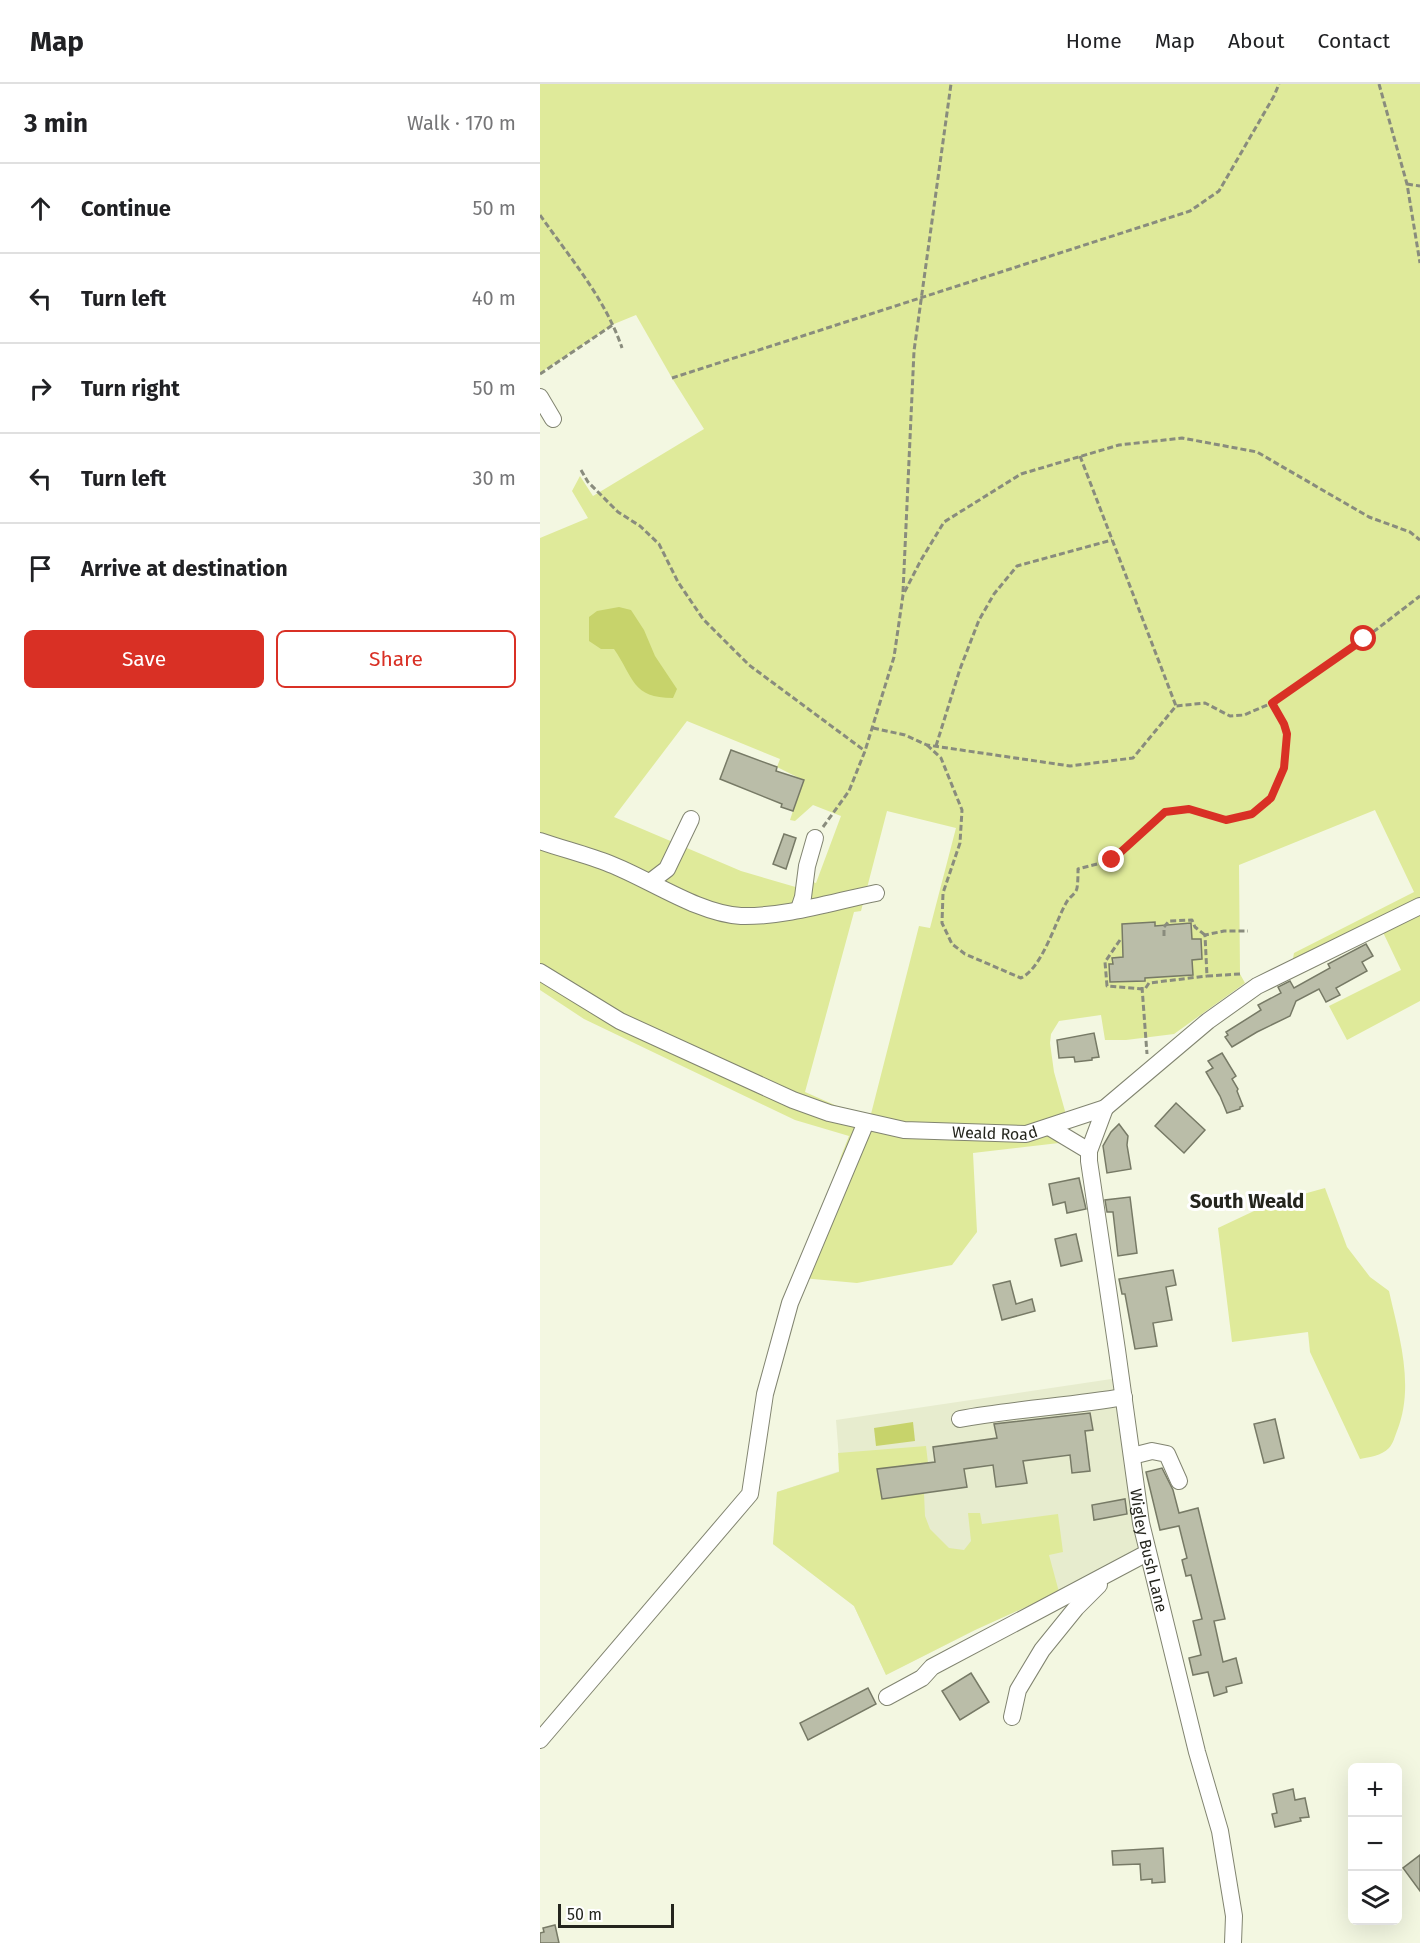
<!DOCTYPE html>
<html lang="en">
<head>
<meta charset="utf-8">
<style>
	:root { --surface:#fff; --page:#f2f2f2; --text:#202124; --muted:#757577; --line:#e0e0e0; --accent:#d93025 }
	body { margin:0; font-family:"Fira Sans",sans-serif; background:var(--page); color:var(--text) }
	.controls { position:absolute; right:18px; bottom:18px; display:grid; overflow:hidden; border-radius:9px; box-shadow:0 6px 24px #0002 }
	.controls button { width:54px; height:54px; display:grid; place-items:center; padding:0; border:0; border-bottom:2px solid var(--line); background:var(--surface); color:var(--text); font:30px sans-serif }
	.scale { position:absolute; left:18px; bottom:15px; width:116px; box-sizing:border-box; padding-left:6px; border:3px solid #24251d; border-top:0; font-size:16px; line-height:21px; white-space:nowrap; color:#24251d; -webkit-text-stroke:4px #fff; paint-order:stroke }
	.stop { position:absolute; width:18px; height:18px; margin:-14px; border:4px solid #d93025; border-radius:50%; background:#fff }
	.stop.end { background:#d93025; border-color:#fff; box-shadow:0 2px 6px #0008 }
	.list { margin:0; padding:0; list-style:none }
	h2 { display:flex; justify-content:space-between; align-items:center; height:78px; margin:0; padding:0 24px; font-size:26px }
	h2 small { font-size:20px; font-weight:400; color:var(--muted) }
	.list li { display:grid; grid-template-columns:39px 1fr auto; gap:18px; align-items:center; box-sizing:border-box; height:90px; padding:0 24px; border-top:2px solid var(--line) }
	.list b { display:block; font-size:22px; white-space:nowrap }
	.list em { font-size:20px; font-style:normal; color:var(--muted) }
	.actions { display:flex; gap:12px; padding:18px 24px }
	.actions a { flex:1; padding:14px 0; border:2px solid var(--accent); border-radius:9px; text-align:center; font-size:21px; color:var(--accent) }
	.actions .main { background:var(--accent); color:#fff }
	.icon { flex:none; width:33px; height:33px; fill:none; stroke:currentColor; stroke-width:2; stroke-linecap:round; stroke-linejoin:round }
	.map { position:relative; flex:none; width:880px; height:1859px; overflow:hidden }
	header { display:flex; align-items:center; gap:36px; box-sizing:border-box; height:84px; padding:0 30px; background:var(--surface); border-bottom:2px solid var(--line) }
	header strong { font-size:28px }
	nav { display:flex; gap:33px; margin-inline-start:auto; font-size:21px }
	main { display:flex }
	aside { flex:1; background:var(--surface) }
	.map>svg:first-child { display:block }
	.built { fill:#e7ecce }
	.green { fill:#dfea9a; fill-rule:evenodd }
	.water { fill:#c7d36b }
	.building { fill:#babda8; stroke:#777a66; stroke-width:1.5 }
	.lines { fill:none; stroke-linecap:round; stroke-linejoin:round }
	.minor-casing { stroke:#818470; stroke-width:18 }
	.path { stroke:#898c7d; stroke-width:3; stroke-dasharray:6 3; stroke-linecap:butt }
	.minor { stroke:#fff; stroke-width:16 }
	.route { stroke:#d93025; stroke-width:8 }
	.labels { text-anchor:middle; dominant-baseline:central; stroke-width:6; stroke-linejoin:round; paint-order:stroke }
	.street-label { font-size:16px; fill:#24251d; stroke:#fff }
	.quarter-label { font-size:20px; font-weight:bold; fill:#24251d; stroke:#fff }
</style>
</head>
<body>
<header>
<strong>Map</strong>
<nav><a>Home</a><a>Map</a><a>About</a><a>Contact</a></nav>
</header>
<main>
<aside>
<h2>3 min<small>Walk · 170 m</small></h2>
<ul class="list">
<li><svg class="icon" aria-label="ahead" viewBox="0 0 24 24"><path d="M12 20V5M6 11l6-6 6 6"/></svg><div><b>Continue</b></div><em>50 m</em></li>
<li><svg class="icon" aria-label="left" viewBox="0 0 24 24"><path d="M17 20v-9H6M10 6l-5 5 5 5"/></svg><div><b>Turn left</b></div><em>40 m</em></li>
<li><svg class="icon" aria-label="right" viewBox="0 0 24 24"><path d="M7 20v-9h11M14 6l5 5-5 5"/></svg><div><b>Turn right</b></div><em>50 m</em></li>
<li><svg class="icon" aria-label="left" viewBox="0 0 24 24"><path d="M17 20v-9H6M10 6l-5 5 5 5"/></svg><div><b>Turn left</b></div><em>30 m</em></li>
<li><svg class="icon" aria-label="arrive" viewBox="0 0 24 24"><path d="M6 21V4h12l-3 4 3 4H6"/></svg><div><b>Arrive at destination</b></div></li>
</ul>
<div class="actions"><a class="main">Save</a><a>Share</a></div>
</aside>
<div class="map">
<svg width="880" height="1859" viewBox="0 0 880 1859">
	<rect width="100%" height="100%" fill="#f3f7e1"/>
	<path class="built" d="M578 1294 599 1471 435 1546 346 1591 314 1522 233 1460 237 1408 300 1387 296 1336Z"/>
	<g class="green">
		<path d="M0 0H880V917L807 956 789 922 861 886 840 842 751 885 754 869 874 808 835 726 699 781 700 890 705 899 634 950 586 956H565L561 931 519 937 511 950 510 959 514 988 525 1027 519 1059 433 1069 437 1148 412 1181 317 1199 262 1194 301 1072 309 1052 255 1036 44 935 0 906V454L48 434 32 407 40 392 53 412 164 345 132 294 96 231 74 240 0 289ZM147 637 240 675 237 683 263 696 250 736 255 737 273 721 301 732 276 799 267 796 259 804 201 787 74 733ZM347 727 416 744 390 844 379 842 331 1030 297 1022 265 1008 314 828 321 827Z"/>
		<path d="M785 1104 807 1163 830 1193 849 1207C859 1252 875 1302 857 1347 855 1352 853 1360 849 1364 841 1372 830 1373 820 1375L770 1268 768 1248 692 1258 678 1144 731 1119Z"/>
		<path d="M386 1362 388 1379 338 1386 342 1415 384 1409 385 1432 390 1445 409 1464 424 1466 431 1457 428 1429H440L442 1440 518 1430 523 1468 509 1471 519 1508 435 1546 346 1591 314 1522 233 1460 237 1408 299 1388 298 1369Z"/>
	</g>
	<g class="water">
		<path d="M79 523 91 526 104 546 115 572 137 605 133 614C92 614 94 594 74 565H61L49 557V533L57 527Z"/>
		<path d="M373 1338 375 1357 336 1362 334 1344Z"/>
	</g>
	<g class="building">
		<path d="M191 666 237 683 236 687 264 696 253 727 241 723 242 720 180 695Z"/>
		<path d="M244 750 256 754 246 785 233 780Z"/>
		<path d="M615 838V842L651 839 652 855H661L662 875 652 876 653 891 605 894V897L570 898 569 880H573L572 874 583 873 582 840Z"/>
		<path d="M826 860 833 872 822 878 827 887 796 904 800 911 786 918 779 905 756 917 750 932 717 948 692 963 685 953 688 951 686 948 721 926 718 921 741 909 738 903 750 897 754 904 790 884 788 880Z"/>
		<path d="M554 949 559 973 552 974V976L535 978 534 973 519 974 517 956Z"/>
		<path d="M682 969 696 992 692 995 698 1005 697 1007 703 1022 700 1023V1025L687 1029 680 1012 666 988 673 984 668 977Z"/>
		<path d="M636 1019 665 1046 644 1069 615 1042Z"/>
		<path d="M579 1040 588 1052 587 1061 591 1085 567 1089 563 1062 571 1048Z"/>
		<path d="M539 1094 546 1125 527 1129 525 1118 513 1121 509 1100Z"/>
		<path d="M590 1113 597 1169 578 1172 573 1128H567L565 1116Z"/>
		<path d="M536 1150 542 1177 521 1182 515 1155Z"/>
		<path d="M633 1186 636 1201 626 1203 632 1236 613 1239 617 1262 595 1265 585 1210H582L579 1195Z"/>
		<path d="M470 1197 476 1220 492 1215 495 1227 462 1236 453 1201Z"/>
		<path d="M550 1329 553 1346 545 1347 550 1387 532 1389 530 1371 483 1377 487 1399 456 1403 453 1381 424 1385 427 1403 342 1415 337 1385 395 1378 393 1363 457 1354 454 1340Z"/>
		<path d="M735 1335 744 1374 724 1379 714 1340Z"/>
		<path d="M622 1384 633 1406 639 1429 658 1424 685 1535 674 1537 683 1578 696 1574 702 1599 686 1603 687 1608 674 1612 668 1588 653 1591 649 1574 661 1571 653 1537 662 1535 651 1491 646 1492 642 1476 647 1474 639 1442 620 1446 606 1388Z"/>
		<path d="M585 1415 587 1430 554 1436 552 1421Z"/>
		<path d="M431 1589 449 1618 420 1636 402 1607Z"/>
		<path d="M328 1604 336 1620 268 1656 260 1639Z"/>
		<path d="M753 1705 755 1716 765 1714 769 1733 760 1734 761 1737 735 1743 732 1730 737 1729 733 1710Z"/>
		<path d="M623 1764 625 1798 612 1799V1795L601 1796 600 1780 573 1781 572 1767Z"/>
		<path d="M880 1771V1807L863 1784Z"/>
		<path d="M15 1841 19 1859H0V1849L4 1848 3 1844Z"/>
	</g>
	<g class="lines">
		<defs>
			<g id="minor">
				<path d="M0 313 13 335"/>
				<path d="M0 757C23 765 47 771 70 780 109 795 159 830 201 832 246 833 292 818 336 809"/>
				<path d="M110 798 127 785 151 735"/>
				<path d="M259 825 263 813 267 782 275 754"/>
				<path id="s1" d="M0 888 80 937 253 1016 289 1029 364 1046 486 1050 565 1024 668 937 717 902 880 822"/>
				<path id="s2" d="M565 1024 549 1067V1077L577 1266 601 1439 657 1668 680 1747 694 1832 693 1859"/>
				<path d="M509 1043 549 1067"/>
				<path d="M420 1335C475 1325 530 1322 584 1313"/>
				<path d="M592 1372 612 1367 627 1370 639 1397"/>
				<path d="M347 1613 382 1594 392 1583 607 1469"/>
				<path d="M472 1633 478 1606 502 1566 536 1524 559 1501"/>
				<path d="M0 1656 210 1410 225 1310 250 1219 326 1038"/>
			</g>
		</defs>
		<use href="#minor" class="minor-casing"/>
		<g class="path">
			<path d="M839 0 867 100 880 179"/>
			<path d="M867 100 880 102"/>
			<path d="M0 131C30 174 65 214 82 264"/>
			<path d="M0 290 74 240"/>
			<path d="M132 294 650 127 679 107 734 12 739 0"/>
			<path d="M540 372 636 622"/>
			<path d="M41 386 48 398 78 428 100 442 119 460 138 498 163 535 209 581 325 667"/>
			<path d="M363 508 374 267 411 0"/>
			<path d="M333 644 365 651 387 661 530 682 593 674 636 622 665 619 690 632 704 631 732 619 824 555 880 512"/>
			<path d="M387 661 401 674 422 726 420 759 403 809 402 839 412 860 425 870 481 894C502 884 515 839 526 819 529 813 536 810 537 804 538 798 538 791 538 785L572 776 625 728 649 725 686 736 712 730 731 714 744 684 747 649 732 619"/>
			<path d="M396 662 420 585 439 536 454 510 477 482 572 456"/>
			<path d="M283 743 309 707 325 667 354 573 363 511 381 476 404 438 481 390 579 361 642 354 717 368 829 433 870 448 880 456"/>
			<path d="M624 852V843L629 837 652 836 655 843 665 851"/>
			<path d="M580 856 565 878 567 902 602 905H605L609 899 667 892"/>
			<path d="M700 890 667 892 665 851 684 847H708"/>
			<path d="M602 903 607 970"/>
		</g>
		<use href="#minor" class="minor"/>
	</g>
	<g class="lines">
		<path class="route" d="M572 776 625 728 649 725 686 736 712 730 731 714 744 684 747 650 744 640 732 619 824 555"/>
	</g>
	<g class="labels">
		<g class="street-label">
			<text stroke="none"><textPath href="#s1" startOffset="490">Weald Road</textPath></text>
			<text stroke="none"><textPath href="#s2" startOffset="450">Wigley Bush Lane</textPath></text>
		</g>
		<g class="quarter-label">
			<text x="707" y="1117">South Weald</text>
		</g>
	</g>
</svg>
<div class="controls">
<button>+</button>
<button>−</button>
<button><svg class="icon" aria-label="layers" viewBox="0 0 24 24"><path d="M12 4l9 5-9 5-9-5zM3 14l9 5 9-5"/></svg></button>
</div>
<div class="scale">50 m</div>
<div class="stop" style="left:824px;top:555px"></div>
<div class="stop end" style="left:572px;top:776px"></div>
</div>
</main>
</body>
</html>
